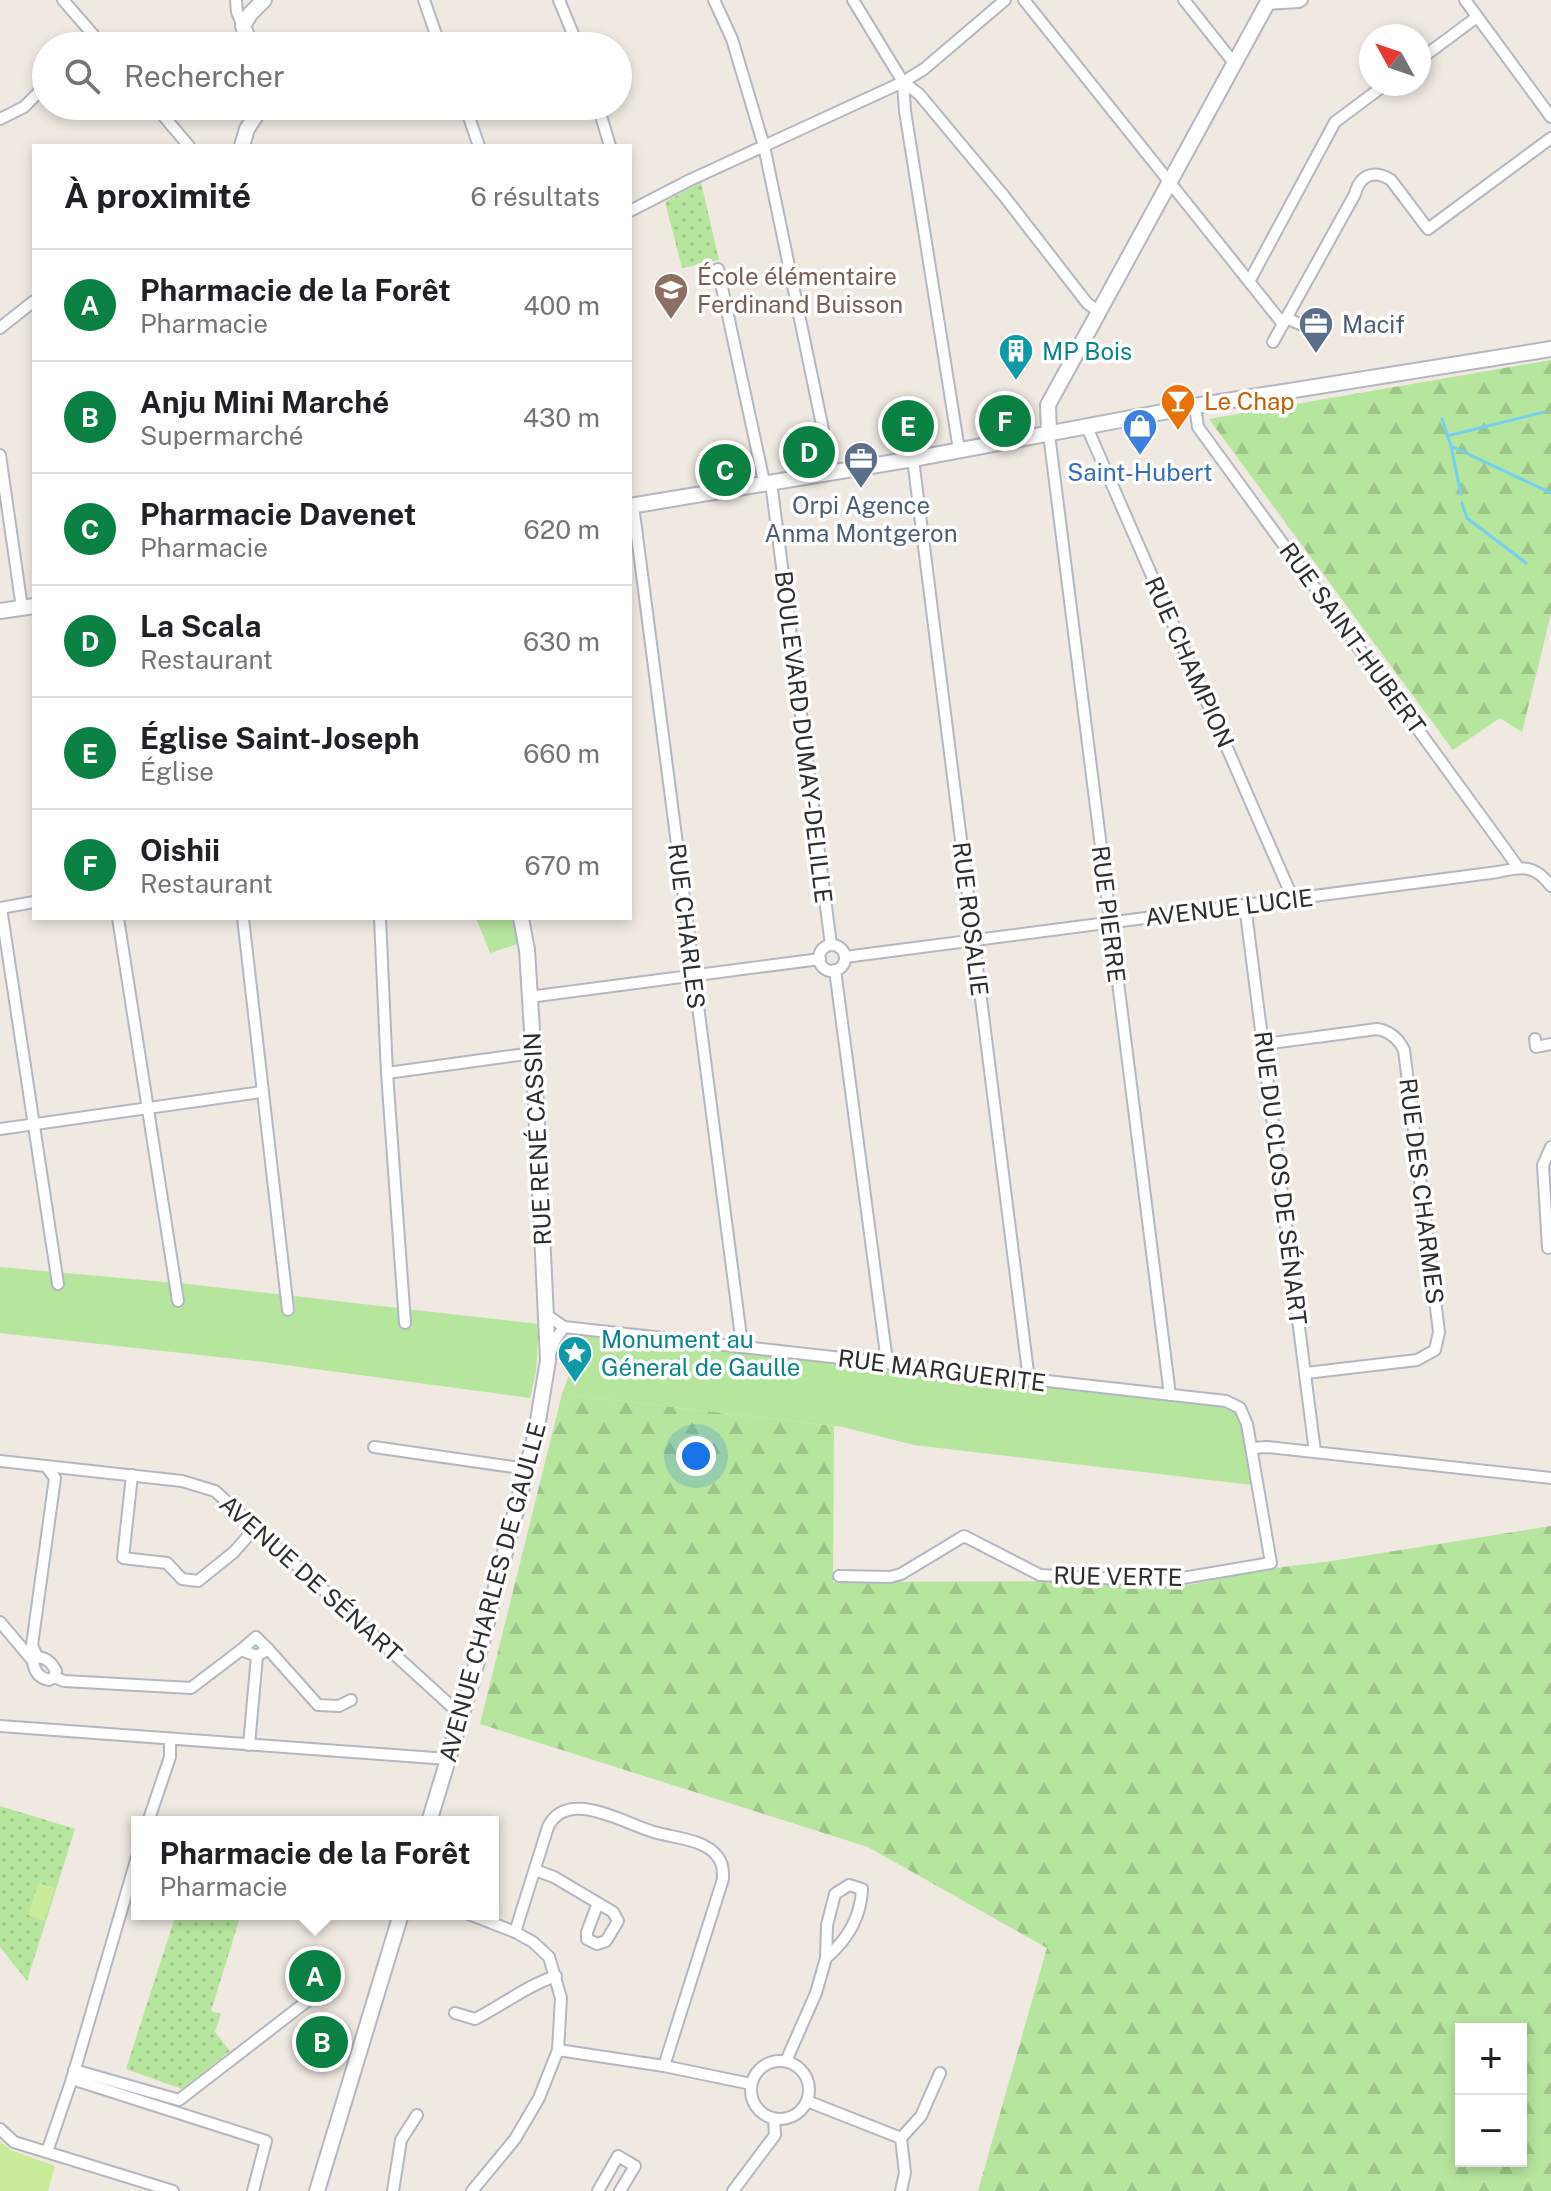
<!DOCTYPE html>
<html lang="fr">
<head>
<meta charset="utf-8">
<style>
	:root { --surface:#fff; --page:#f6f6f6; --text:#202124; --muted:#757577; --line:#e0e0e0; --accent:#0b8043 }
	body { margin:0; font-family:"Public Sans",sans-serif; background:var(--page); color:var(--text) }
	.controls { position:absolute; right:24px; bottom:24px; display:grid; overflow:hidden; border-radius:0px; box-shadow:0 4px 12px #0003 }
	.controls button { width:72px; height:72px; display:grid; place-items:center; padding:0; border:0; border-bottom:2px solid var(--line); background:var(--surface); color:var(--text); font:40px sans-serif }
	.compass { position:absolute; left:1359px; top:24px; width:72px; height:72px; border-radius:50%; background:var(--surface); box-shadow:0 4px 12px #0003; rotate:310deg }
	.you { position:absolute; left:696px; top:1456px; width:28px; height:28px; margin:-20px; border:6px solid #fff; border-radius:50%; background:#1a73e8; box-shadow:0 0 0 12px #1a73e833 }
	.badge { display:grid; place-items:center; width:52px; height:52px; border-radius:50%; background:var(--accent); color:#fff; font-size:26px; font-weight:700 }
	.pin { position:absolute; translate:-50% -50%; border:4px solid #fff; box-shadow:0 2px 8px #0006 }
	.popup { position:absolute; left:131px; top:1816px; width:368px; height:104px; box-sizing:border-box; display:grid; place-content:center; border-radius:0px; background:var(--surface); filter:drop-shadow(0 2px 6px #0005); font-size:26px; white-space:nowrap; color:var(--muted) }
	.popup b { font-size:30px; color:var(--text) }
	.popup::after { content:''; position:absolute; left:50%; top:100%; margin-left:-16px; border:16px solid transparent; border-top-color:var(--surface) }
	.list { margin:0; padding:0; list-style:none }
	h2 { display:flex; justify-content:space-between; align-items:center; height:104px; margin:0; padding:0 32px; font-size:34px }
	h2 small { font-size:26px; font-weight:400; color:var(--muted) }
	.list li { display:grid; grid-template-columns:52px 1fr auto; gap:24px; align-items:center; box-sizing:border-box; height:112px; padding:0 32px; border-top:2px solid var(--line) }
	.list b { display:block; font-size:30px; white-space:nowrap }
	.list p { margin:0; font-size:26px; white-space:nowrap; color:var(--muted) }
	.list em { font-size:26px; font-style:normal; color:var(--muted) }
	.icon { flex:none; width:44px; height:44px; fill:none; stroke:currentColor; stroke-width:2; stroke-linecap:round; stroke-linejoin:round }
	.map { position:relative; flex:none; width:1551px; height:2191px; overflow:hidden }
	.search { position:absolute; background:var(--surface); box-shadow:0 4px 12px #0003; left:32px; top:32px; width:600px; height:88px; display:flex; align-items:center; gap:20px; box-sizing:border-box; padding:0 28px; border-radius:44px; color:var(--muted); font-size:30px }
	.panel { position:absolute; background:var(--surface); box-shadow:0 4px 12px #0003; left:32px; top:144px; width:600px; height:776px; border-radius:0px }
	.map>svg:first-child { display:block }
	.grass { fill:#b6e59e }
	.forest { fill:url(#forest-firs); fill-rule:evenodd }
	.park { fill:url(#park-dots) }
	.pitch { fill:#c9ec9a }
	.lines { fill:none; stroke-linecap:round; stroke-linejoin:round }
	.stream { stroke:#75cff0; stroke-width:3 }
	.street-casing { stroke:#b4b7c1; stroke-width:14 }
	.secondary-casing { stroke:#b4b7c1; stroke-width:18 }
	.street { stroke:#fff; stroke-width:10 }
	.secondary { stroke:#fff; stroke-width:14 }
	.labels { text-anchor:middle; dominant-baseline:central; stroke-width:7; stroke-linejoin:round; paint-order:stroke }
	.education-label { font-size:24px; fill:#785e54; stroke:#fff; text-anchor:start }
	.service-label { font-size:24px; fill:#4e5e75; stroke:#fff; text-anchor:start }
	.culture-label { font-size:24px; fill:#0d838f; stroke:#fff; text-anchor:start }
	.food-label { font-size:24px; fill:#c56008; stroke:#fff; text-anchor:start }
	.shop-label { font-size:24px; fill:#366cbe; stroke:#fff }
	.street-label { font-size:24px; fill:#2e2e2e; stroke:#fff }
</style>
</head>
<body>
<div class="map">
<svg width="1551" height="2191" viewBox="0 0 1551 2191">
	<defs>
		<pattern id="forest-firs" width="22" height="20" patternUnits="userSpaceOnUse" patternTransform="scale(2)"><rect width="22" height="20" fill="#b6e59e"/><path d="M5 1l3.5 6h-7zM16 11l3.5 6h-7z" fill="#9dc588"/></pattern>
		<pattern id="park-dots" width="8" height="8" patternUnits="userSpaceOnUse" patternTransform="scale(2)"><rect width="8" height="8" fill="#b6e59e"/><path d="M2 2h.1M6 6h.1" fill="none" stroke="#9dc588" stroke-width="1.8" stroke-linecap="round"/></pattern>
	</defs>
	<rect width="100%" height="100%" fill="#efe9e1"/>
	<g class="grass">
		<path d="M476 918H512L518 944 490 953Z"/>
		<path d="M0 1267 187 1284 539 1324 536 1372 530 1398 263 1362 0 1333Z"/>
		<path d="M584 1333 1231 1407 1242 1419 1252 1485 914 1445 843 1427 562 1394Z"/>
	</g>
	<g class="forest">
		<path d="M1551 360V614L1522 732 1500 718 1453 750 1209 419Z"/>
		<path d="M562 1394 834 1426 833 1582 1076 1581 1153 1587 1188 1585 1275 1568 1332 1561 1551 1526V2191H978L1047 1948 868 1847 480 1724ZM1461 2029H1521V2161H1461Z"/>
	</g>
	<g class="park">
		<path d="M701 182 719 260 682 268 665 202Z"/>
		<path d="M0 1806 75 1829 27 1981 0 1947Z"/>
		<path d="M176 1914H241L211 2011 221 2014 215 2032 230 2051 182 2089 126 2069Z"/>
	</g>
	<g class="pitch">
		<path d="M38 1883 55 1888 44 1921 28 1915Z"/>
		<path d="M0 2141 11 2150 55 2166 48 2191H0Z"/>
	</g>
	<g class="lines">
		<g class="stream">
			<path d="M1442 419 1451 446 1461 494"/>
			<path d="M1447 436 1544 412"/>
			<path d="M1451 446 1551 493"/>
			<path d="M1462 503 1467 518 1526 563"/>
		</g>
		<defs>
			<g id="street">
				<path d="M63 0 103 46"/>
				<path d="M236 0 237 12 243 26"/>
				<path d="M424 0 440 46"/>
				<path d="M559 0 578 46"/>
				<path d="M714 0 732 39 764 146 832 473"/>
				<path d="M853 0 903 82 919 94 1004 196 1087 303 1099 312"/>
				<path d="M1024 0 1283 324"/>
				<path d="M1184 0 1234 63"/>
				<path d="M1465 0 1551 117"/>
				<path d="M1267 4 1299 2 1302 0"/>
				<path d="M81 46 93 35"/>
				<path d="M1419 60 1477 17"/>
				<path d="M903 82 905 111 959 450"/>
				<path d="M155 106 189 146"/>
				<path d="M465 106 479 146"/>
				<path d="M598 106 610 146"/>
				<path d="M0 119 24 107 46 85"/>
				<path d="M630 211 690 180 903 82 924 69 1005 0"/>
				<path d="M718 269 764 482"/>
				<path d="M1250 280 1335 122 1386 84"/>
				<path d="M1286 318 1309 328 1313 333"/>
				<path d="M0 328 34 301"/>
				<path d="M1273 342 1355 194C1360 175 1374 169 1391 180L1428 229 1551 138"/>
				<path d="M1195 406 1198 427 1518 867"/>
				<path d="M1086 425 1293 899"/>
				<path d="M1049 434 1170 1395"/>
				<path d="M0 455 22 608"/>
				<path d="M913 459 1029 1380"/>
				<path d="M771 482 831 945"/>
				<path d="M633 505 741 1337 740 1347"/>
				<path d="M1245 905 1315 1452"/>
				<path d="M0 908 34 902"/>
				<path d="M1 908 58 1284"/>
				<path d="M118 918 178 1301"/>
				<path d="M243 918 288 1310"/>
				<path d="M380 918 387 1073 405 1323"/>
				<circle cx="832" cy="958" r="13"/>
				<path d="M845 957 1498 872C1523 866 1535 865 1551 886"/>
				<path d="M835 970 886 1354 885 1362"/>
				<path d="M529 997 820 959"/>
				<path d="M1535 1039 1536 1047 1551 1044"/>
				<path d="M1264 1044 1377 1029C1390 1031 1398 1038 1404 1050L1439 1332 1435 1350 1417 1360 1306 1373"/>
				<path d="M387 1073 533 1053"/>
				<path d="M0 1129 261 1092"/>
				<path d="M1548 1248 1543 1165 1551 1147"/>
				<path d="M547 1315 564 1327 1226 1401 1240 1408 1247 1424 1271 1563 1165 1581 1040 1575 964 1536 901 1574 890 1577 839 1576"/>
				<path d="M550 1354 555 1340 564 1327"/>
				<path d="M374 1447 527 1469"/>
				<path d="M1252 1448 1267 1447 1551 1478"/>
				<path d="M0 1461 182 1481 215 1491 461 1715"/>
				<path d="M132 1475 123 1558 167 1563 182 1579 198 1581 234 1552 255 1528"/>
				<path d="M0 1622 33 1661"/>
				<path d="M256 1637 268 1649 257 1656 241 1650Z"/>
				<path d="M268 1649 318 1705 339 1706 351 1700"/>
				<path d="M37 1657 32 1645 55 1478 46 1466"/>
				<path d="M37 1657C47 1658 51 1662 56 1671L54 1677 49 1680C39 1678 34 1671 33 1661Z"/>
				<path d="M54 1677 64 1681 191 1688 241 1650"/>
				<path d="M0 1726 448 1759"/>
				<path d="M249 1745 257 1656"/>
				<path d="M148 1822 170 1757V1739"/>
				<path d="M535 1870 554 1877 613 1912 618 1921 606 1941 597 1944 587 1939V1932L598 1903"/>
				<path d="M469 1914 515 1932 533 1942 549 1957 561 1998 558 2050 539 2098 515 2139 472 2191"/>
				<path d="M515 1932 548 1827C567 1787 625 1824 654 1832 673 1838 705 1839 717 1856 723 1863 723 1870 723 1879L664 2066"/>
				<path d="M455 2013 475 2019C503 2005 526 1986 556 1976"/>
				<path d="M558 2050 664 2066 751 2084"/>
				<circle cx="780" cy="2090" r="29"/>
				<path d="M786 2061 816 1993 826 1958 827 1925 835 1894 849 1885 862 1889C861 1918 847 1940 826 1958"/>
				<path d="M74 2070 179 2100 306 2002"/>
				<path d="M72 2079 266 2141 253 2191"/>
				<path d="M807 2101 901 2138"/>
				<path d="M0 2129 14 2142 173 2191"/>
				<path d="M47 2152 72 2079 137 1857"/>
				<path d="M393 2191 401 2140 417 2115"/>
				<path d="M598 2191 618 2156 635 2166 620 2191"/>
				<path d="M733 2191 775 2135 774 2119"/>
				<path d="M901 2191 905 2173 901 2138 921 2116 940 2073"/>
			</g>
			<g id="secondary">
				<path d="M251 46 243 26 250 14 264 0"/>
				<path d="M242 146 247 129 262 106"/>
				<path d="M1049 434 1048 405 1269 0"/>
				<path d="M630 506 913 459 1195 406 1551 349"/>
				<path d="M0 611 34 606"/>
				<path d="M429 1822 471 1684 536 1433 548 1360 534 1063 527 950 521 918"/>
				<path d="M317 2191 401 1914"/>
			</g>
		</defs>
		<use href="#street" class="street-casing"/>
		<use href="#secondary" class="secondary-casing"/>
		<use href="#street" class="street"/>
		<use href="#secondary" class="secondary"/>
	</g>
	<defs>
		<symbol id="school-pin" viewBox="-11 -11 22 30"><path d="M0 17L-7.5 6A9.5 9.5 0 1 1 7.5 6Z" fill="#8d6e63" stroke="#fff"/><path d="M0-5L7-2L0 1L-7-2ZM-4 1L0 2.5L4 1V4Q0 6-4 4Z" fill="#fff"/></symbol>
		<symbol id="office-pin" viewBox="-11 -11 22 30"><path d="M0 17L-7.5 6A9.5 9.5 0 1 1 7.5 6Z" fill="#5c6f8a" stroke="#fff"/><path d="M-6-3h4V-5.5h4V-3h4V5H-6ZM-1-4.5V-3h2v-1.5ZM-6 0V1H6V0Z" fill="#fff"/></symbol>
		<symbol id="building-pin" viewBox="-11 -11 22 30"><path d="M0 17L-7.5 6A9.5 9.5 0 1 1 7.5 6Z" fill="#0f9aa8" stroke="#fff"/><path d="M-4-6H4V6H1V3H-1V6H-4ZM-2.5-4.3h1.7v1.8h-1.7ZM.8-4.3h1.7v1.8H.8ZM-2.5-1h1.7V.8h-1.7ZM.8-1h1.7V.8H.8Z" fill="#fff"/></symbol>
		<symbol id="bar-pin" viewBox="-11 -11 22 30"><path d="M0 17L-7.5 6A9.5 9.5 0 1 1 7.5 6Z" fill="#e8710a" stroke="#fff"/><path d="M-6-5H6L.8 .8V4.5H3.5V6h-7V4.5H-.8V.8Z" fill="#fff"/></symbol>
		<symbol id="shop-pin" viewBox="-11 -11 22 30"><path d="M0 17L-7.5 6A9.5 9.5 0 1 1 7.5 6Z" fill="#3f7fe0" stroke="#fff"/><path d="M-5-2.5h2.3a2.7 3.5 0 0 1 5.4 0H5L5.5 6h-11ZM-1.5-2.5h3a1.5 2.3 0 0 0-3 0Z" fill="#fff"/></symbol>
		<symbol id="sight-pin" viewBox="-11 -11 22 30"><path d="M0 17L-7.5 6A9.5 9.5 0 1 1 7.5 6Z" fill="#0f9aa8" stroke="#fff"/><path d="M0-6L1.8-2.2L6-1.7L2.9 1.2L3.7 5.4L0 3.3L-3.7 5.4L-2.9 1.2L-6-1.7L-1.8-2.2Z" fill="#fff"/></symbol>
	</defs>
	<g fill-rule="evenodd">
		<use href="#school-pin" x="651" y="270" width="40" height="54"/>
		<use href="#office-pin" x="1296" y="304" width="40" height="54"/>
		<use href="#building-pin" x="996" y="331" width="40" height="54"/>
		<use href="#bar-pin" x="1158" y="381" width="40" height="54"/>
		<use href="#shop-pin" x="1120" y="406" width="40" height="54"/>
		<use href="#office-pin" x="841" y="439" width="40" height="54"/>
		<use href="#sight-pin" x="555" y="1333" width="40" height="54"/>
	</g>
	<g class="labels">
		<g class="education-label">
			<text x="697" y="276">École élémentaire<tspan x="697" dy="28">Ferdinand Buisson</tspan></text>
		</g>
		<g class="service-label">
			<text x="1342" y="324">Macif</text>
			<text x="861" y="505" text-anchor="middle">Orpi Agence<tspan x="861" dy="28">Anma Montgeron</tspan></text>
		</g>
		<g class="culture-label">
			<text x="1042" y="351">MP Bois</text>
			<text x="601" y="1339">Monument au<tspan x="601" dy="28">Géneral de Gaulle</tspan></text>
		</g>
		<g class="food-label">
			<text x="1204" y="401">Le Chap</text>
		</g>
		<g class="shop-label">
			<text x="1140" y="472">Saint-Hubert</text>
		</g>
		<g class="street-label">
			<text transform="translate(1353 638) rotate(54)">RUE SAINT-HUBERT</text>
			<text transform="translate(1190 662) rotate(66)">RUE CHAMPION</text>
			<text transform="translate(804 737) rotate(83)">BOULEVARD DUMAY-DELILLE</text>
			<text transform="translate(1229 907) rotate(-7)">AVENUE LUCIE</text>
			<text transform="translate(1109 914) rotate(83)">RUE PIERRE</text>
			<text transform="translate(971 919) rotate(83)">RUE ROSALIE</text>
			<text transform="translate(687 926) rotate(83)">RUE CHARLES</text>
			<text transform="translate(537 1139) rotate(-93)">RUE RENÉ CASSIN</text>
			<text transform="translate(1281 1178) rotate(83)">RUE DU CLOS DE SÉNART</text>
			<text transform="translate(1422 1191) rotate(83)">RUE DES CHARMES</text>
			<text transform="translate(942 1370) rotate(7)">RUE MARGUERITE</text>
			<text transform="translate(1118 1576) rotate(1)">RUE VERTE</text>
			<text transform="translate(311 1578) rotate(42)">AVENUE DE SÉNART</text>
			<text transform="translate(492 1592) rotate(-75)">AVENUE CHARLES DE GAULLE</text>
		</g>
	</g>
</svg>
<div class="controls">
<button>+</button>
<button>−</button>
</div>
<svg class="compass" viewBox="-18 -18 36 36"><path d="M0-13l5 13h-10z" fill="#e53935"/><path d="M0 13l5-13h-10z" fill="#757577"/></svg>
<div class="you"></div>
<div class="pin badge" style="left:315px;top:1976px">A</div>
<div class="popup"><b>Pharmacie de la Forêt</b>Pharmacie</div>
<div class="pin badge" style="left:322px;top:2042px">B</div>
<div class="pin badge" style="left:725px;top:470px">C</div>
<div class="pin badge" style="left:809px;top:452px">D</div>
<div class="pin badge" style="left:908px;top:426px">E</div>
<div class="pin badge" style="left:1005px;top:421px">F</div>
<div class="search"><svg class="icon" aria-label="search" viewBox="0 0 24 24"><circle cx="10" cy="10" r="6"/><path d="M15 15l6 6"/></svg>Rechercher</div>
<section class="panel">
<h2>À proximité<small>6 résultats</small></h2>
<ul class="list">
<li><span class="badge">A</span><div><b>Pharmacie de la Forêt</b><p>Pharmacie</p></div><em>400 m</em></li>
<li><span class="badge">B</span><div><b>Anju Mini Marché</b><p>Supermarché</p></div><em>430 m</em></li>
<li><span class="badge">C</span><div><b>Pharmacie Davenet</b><p>Pharmacie</p></div><em>620 m</em></li>
<li><span class="badge">D</span><div><b>La Scala</b><p>Restaurant</p></div><em>630 m</em></li>
<li><span class="badge">E</span><div><b>Église Saint-Joseph</b><p>Église</p></div><em>660 m</em></li>
<li><span class="badge">F</span><div><b>Oishii</b><p>Restaurant</p></div><em>670 m</em></li>
</ul>
</section>
</div>
</body>
</html>
